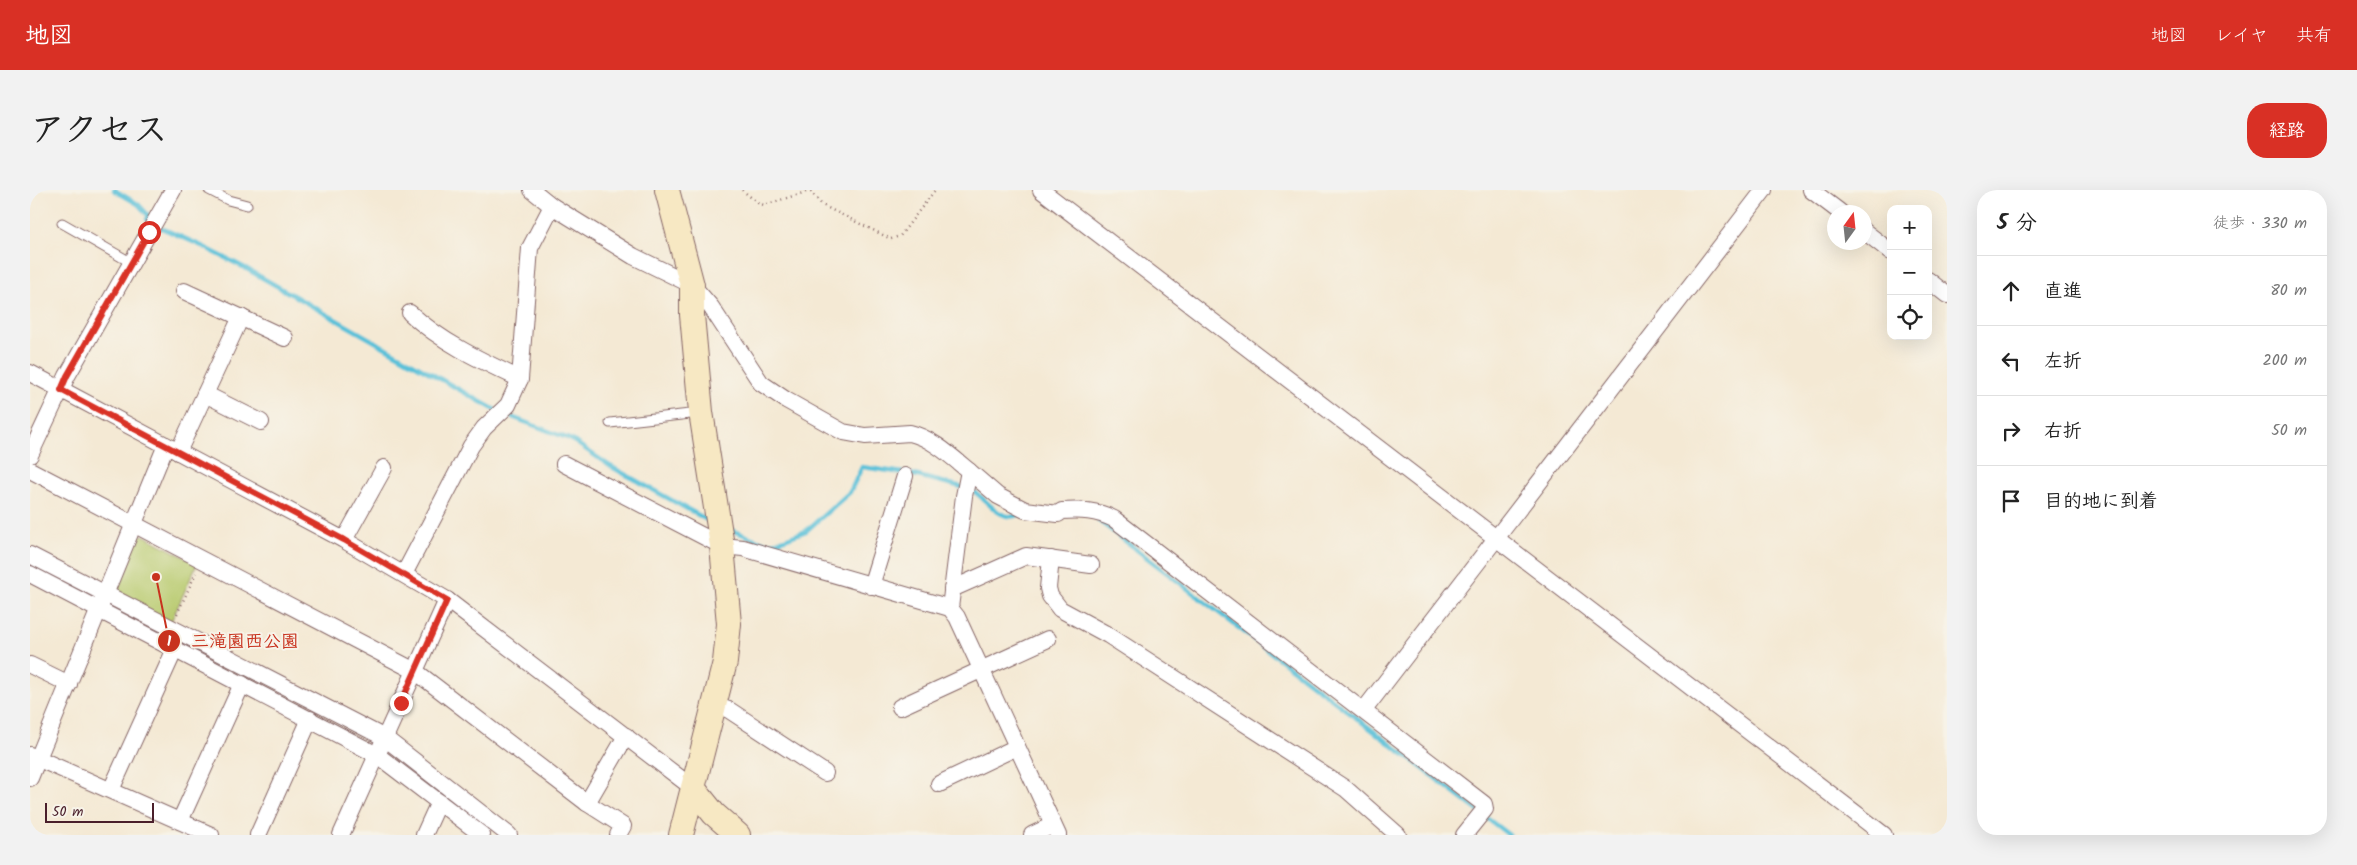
<!DOCTYPE html>
<html lang="ja">
<head>
<meta charset="utf-8">
<style>
	:root { --surface:#fff; --page:#f2f2f2; --text:#222; --muted:#767676; --line:#e0e0e0; --accent:#d93025 }
	body { margin:0; font-family:Kalam,"Klee One",sans-serif; background:var(--page); color:var(--text) }
	.controls { position:absolute; right:15px; top:15px; display:grid; overflow:hidden; border-radius:10px; box-shadow:0 5px 20px #0002 }
	.controls button { width:45px; height:45px; display:grid; place-items:center; padding:0; border:0; border-bottom:1px solid var(--line); background:var(--surface); color:var(--text); font:25px sans-serif }
	.compass { position:absolute; left:1797px; top:15px; width:45px; height:45px; border-radius:50%; background:var(--surface); box-shadow:0 5px 20px #0002; rotate:15deg }
	.scale { position:absolute; left:15px; bottom:12px; width:109px; box-sizing:border-box; padding-left:5px; border:2px solid #4a1f2b; border-top:0; font-size:14px; line-height:18px; white-space:nowrap; color:#4a1f2b; -webkit-text-stroke:4px #f7f3e8; paint-order:stroke }
	.stop { position:absolute; width:15px; height:15px; margin:-11px; border:4px solid #d93025; border-radius:50%; background:#fff }
	.stop.end { background:#d93025; border-color:#fff; box-shadow:0 1px 5px #0008 }
	.list { margin:0; padding:0; list-style:none }
	h2 { display:flex; justify-content:space-between; align-items:center; height:65px; margin:0; padding:0 20px; font-size:21px }
	h2 small { font-size:16px; font-weight:400; color:var(--muted) }
	.list li { display:grid; grid-template-columns:32px 1fr auto; gap:15px; align-items:center; box-sizing:border-box; height:70px; padding:0 20px; border-top:1px solid var(--line) }
	.list b { display:block; font-size:19px; white-space:nowrap }
	.list em { font-size:16px; font-style:normal; color:var(--muted) }
	.icon { flex:none; width:28px; height:28px; fill:none; stroke:currentColor; stroke-width:2; stroke-linecap:round; stroke-linejoin:round }
	.map { position:relative; flex:none; width:1917px; height:645px; overflow:hidden; border-radius:20px }
	header { display:flex; align-items:center; gap:30px; box-sizing:border-box; height:70px; padding:0 25px; background:var(--accent); color:#fff }
	header strong { font-size:24px }
	nav { display:flex; gap:28px; margin-inline-start:auto; font-size:18px }
	.intro { display:flex; align-items:center; justify-content:space-between; box-sizing:border-box; height:120px; padding:0 30px }
	h1 { margin:0; font-size:35px }
	.button { padding:12px 22px; border-radius:20px; background:var(--accent); color:#fff; font-size:18px; font-weight:700 }
	main { display:flex; gap:30px; padding:0 30px }
	aside { flex:1; background:var(--surface); border-radius:20px; box-shadow:0 5px 20px #0002 }
	.map>svg:first-child { display:block }
	.green { fill:#b8ca6e; stroke:#81744c }
	.lines { fill:none; stroke-linecap:round; stroke-linejoin:round }
	.stream { stroke:#5bc1d9; stroke-width:4.5 }
	.lane-casing { stroke:#866666; stroke-width:11 }
	.street-casing { stroke:#866666; stroke-width:18 }
	.secondary-casing { stroke:#866666; stroke-width:26 }
	.path { stroke:#866666; stroke-width:2.5; stroke-dasharray:1 4; stroke-linecap:butt }
	.lane { stroke:#fff; stroke-width:9 }
	.street { stroke:#fff; stroke-width:16 }
	.secondary { stroke:#f7e8c3; stroke-width:24 }
	.route { stroke:#d93025; stroke-width:6 }
	.leader { fill:none; stroke:#c8321e; stroke-width:2 }
	.callout-dot { fill:#c8321e; stroke:#f7f3e8; stroke-width:2 }
	.mark-label { font-size:15px; text-anchor:middle; font-weight:bold; fill:#fff }
	.callout-label { font-size:18px; text-anchor:middle; font-weight:bold; fill:#c8321e; stroke:#f7f3e8; stroke-width:4; stroke-linejoin:round; paint-order:stroke }
</style>
</head>
<body>
<header>
<strong>地図</strong>
<nav><a>地図</a><a>レイヤ</a><a>共有</a></nav>
</header>
<div class="intro"><h1>アクセス</h1><a class="button">経路</a></div>
<main>
<div class="map">
<svg width="1917" height="645" viewBox="0 0 1917 645">
	<rect width="100%" height="100%" fill="#f7f3e8"/>
	<filter id="ink" filterUnits="userSpaceOnUse"><feTurbulence type="fractalNoise" baseFrequency=".02" numOctaves="2"/><feDisplacementMap in="SourceGraphic" scale="10" xChannelSelector="R" yChannelSelector="G"/><feConvolveMatrix kernelMatrix="1 2 1 2 8 2 1 2 1" color-interpolation-filters="sRGB"/></filter>
	<filter id="wash" filterUnits="userSpaceOnUse"><feTurbulence type="fractalNoise" baseFrequency=".0096" numOctaves="4" result="noise"/><feDisplacementMap in="SourceGraphic" scale="20" xChannelSelector="R" yChannelSelector="G"/><feGaussianBlur stdDeviation="1.12" result="paint"/><feColorMatrix in="noise" values="0 0 0 0 0 0 0 0 0 0 0 0 0 0 0 0 0 1.4 0 .05"/><feComposite in="paint" operator="in"/></filter>
	<g filter="url(#wash)">
		<rect width="100%" height="100%" fill="#f4e9d4"/>
		<path class="green" d="M113 345 167 374 140 434 85 400 106 347Z"/>
		<g class="lines">
			<g class="stream">
				<path d="M84 0 108 14 119 26 117 29 121 32"/>
				<path d="M127 36 172 56 215 78 467 221"/>
				<path d="M474 224 542 250 580 276 679 331"/>
				<path d="M940 299C955 306 969 333 988 325"/>
				<path d="M1069 331 1448 621"/>
				<path d="M698 339 736 353H744L776 341 820 302 832 277 880 284 932 297"/>
				<path d="M1454 626 1479 645"/>
			</g>
		</g>
	</g>
	<g filter="url(#ink)">
		<g class="lines">
			<defs>
				<g id="lane">
					<path d="M179 0 198 10 217 15"/>
					<path d="M32 33 102 73"/>
					<path d="M580 233 669 223"/>
				</g>
				<g id="street">
					<path d="M502 0 522 16 603 66 662 95 681 117 731 193 756 210 813 242 835 246 880 243C902 248 922 267 939 281"/>
					<path d="M1011 0 1854 645"/>
					<path d="M1781 0 1810 22"/>
					<path d="M1834 41 1861 62"/>
					<path d="M1898 90 1917 105"/>
					<path d="M154 101 255 148"/>
					<path d="M380 123C411 152 452 171 490 189L500 58 522 16"/>
					<path d="M0 183 314 350 417 410 663 598"/>
					<path d="M175 204 231 232"/>
					<path d="M148 262 211 127"/>
					<path d="M0 265 37 186 143 0"/>
					<path d="M534 274 692 356 713 358 920 418 927 427 1028 645"/>
					<path d="M0 280 385 481 557 613 593 636 588 645"/>
					<path d="M314 350 354 278"/>
					<path d="M0 365 355 548 479 645"/>
					<path d="M1021 369 1018 398 1020 406 1030 419 1078 445 1316 599 1368 645"/>
					<path d="M0 384 347 565 452 645"/>
					<path d="M374 384 441 256 454 238 478 215 490 189"/>
					<path d="M841 396 875 286"/>
					<path d="M922 399 996 366 1061 375"/>
					<path d="M920 418 934 306 939 281 968 306 995 320 1028 324 1032 321C1051 320 1066 320 1084 329L1454 614 1455 619 1434 645"/>
					<path d="M0 475 39 494"/>
					<path d="M684 515 699 520 795 583"/>
					<path d="M870 517 1018 449"/>
					<path d="M1334 520 1734 0"/>
					<path d="M0 565 181 645"/>
					<path d="M0 588 136 255"/>
					<path d="M909 594 987 557"/>
					<path d="M81 600 145 459"/>
					<path d="M557 613 596 546"/>
					<path d="M150 631 212 494"/>
					<path d="M228 645 280 529"/>
					<path d="M311 645 417 410"/>
					<path d="M394 645 409 612"/>
					<path d="M1002 645 1023 635"/>
				</g>
				<g id="secondary">
					<path d="M637 0 662 95V125L671 222 692 356 699 434 695 472 651 645"/>
					<path d="M663 598 684 624 708 645"/>
				</g>
			</defs>
			<use href="#lane" class="lane-casing"/>
			<use href="#street" class="street-casing"/>
			<use href="#secondary" class="secondary-casing"/>
			<g class="path">
				<path d="M712 0 728 13 734 15 776 2H781L792 15 861 49 870 46 905 0"/>
				<path d="M147 424 166 383"/>
			</g>
			<use href="#lane" class="lane"/>
			<use href="#street" class="street"/>
			<use href="#secondary" class="secondary"/>
		</g>
	</g>
	<g class="lines" filter="url(#ink)">
		<path class="route" d="M119 42 37 186 31 200 314 350 417 410 371 513"/>
	</g>
	<path class="leader" d="M126 387L139 451"/>
	<g class="callout-dot">
		<circle cx="126" cy="387" r="5"/>
		<circle cx="139" cy="451" r="12"/>
	</g>
	<g class="mark-label">
		<text x="139" y="456">1</text>
	</g>
	<g class="callout-label">
		<text x="215" y="457">三滝園西公園</text>
	</g>
</svg>
<div class="controls">
<button>+</button>
<button>−</button>
<button><svg class="icon" aria-label="locate" viewBox="0 0 24 24"><circle cx="12" cy="12" r="6"/><path d="M12 2v4M12 18v4M2 12h4M18 12h4"/></svg></button>
</div>
<svg class="compass" viewBox="-18 -18 36 36"><path d="M0-13l5 13h-10z" fill="#e53935"/><path d="M0 13l5-13h-10z" fill="#767676"/></svg>
<div class="scale">50 m</div>
<div class="stop" style="left:119px;top:42px"></div>
<div class="stop end" style="left:371px;top:513px"></div>
</div>
<aside>
<h2>5 分<small>徒歩 · 330 m</small></h2>
<ul class="list">
<li><svg class="icon" aria-label="ahead" viewBox="0 0 24 24"><path d="M12 20V5M6 11l6-6 6 6"/></svg><div><b>直進</b></div><em>80 m</em></li>
<li><svg class="icon" aria-label="left" viewBox="0 0 24 24"><path d="M17 20v-9H6M10 6l-5 5 5 5"/></svg><div><b>左折</b></div><em>200 m</em></li>
<li><svg class="icon" aria-label="right" viewBox="0 0 24 24"><path d="M7 20v-9h11M14 6l5 5-5 5"/></svg><div><b>右折</b></div><em>50 m</em></li>
<li><svg class="icon" aria-label="arrive" viewBox="0 0 24 24"><path d="M6 21V4h12l-3 4 3 4H6"/></svg><div><b>目的地に到着</b></div></li>
</ul>
</aside>
</main>
</body>
</html>
